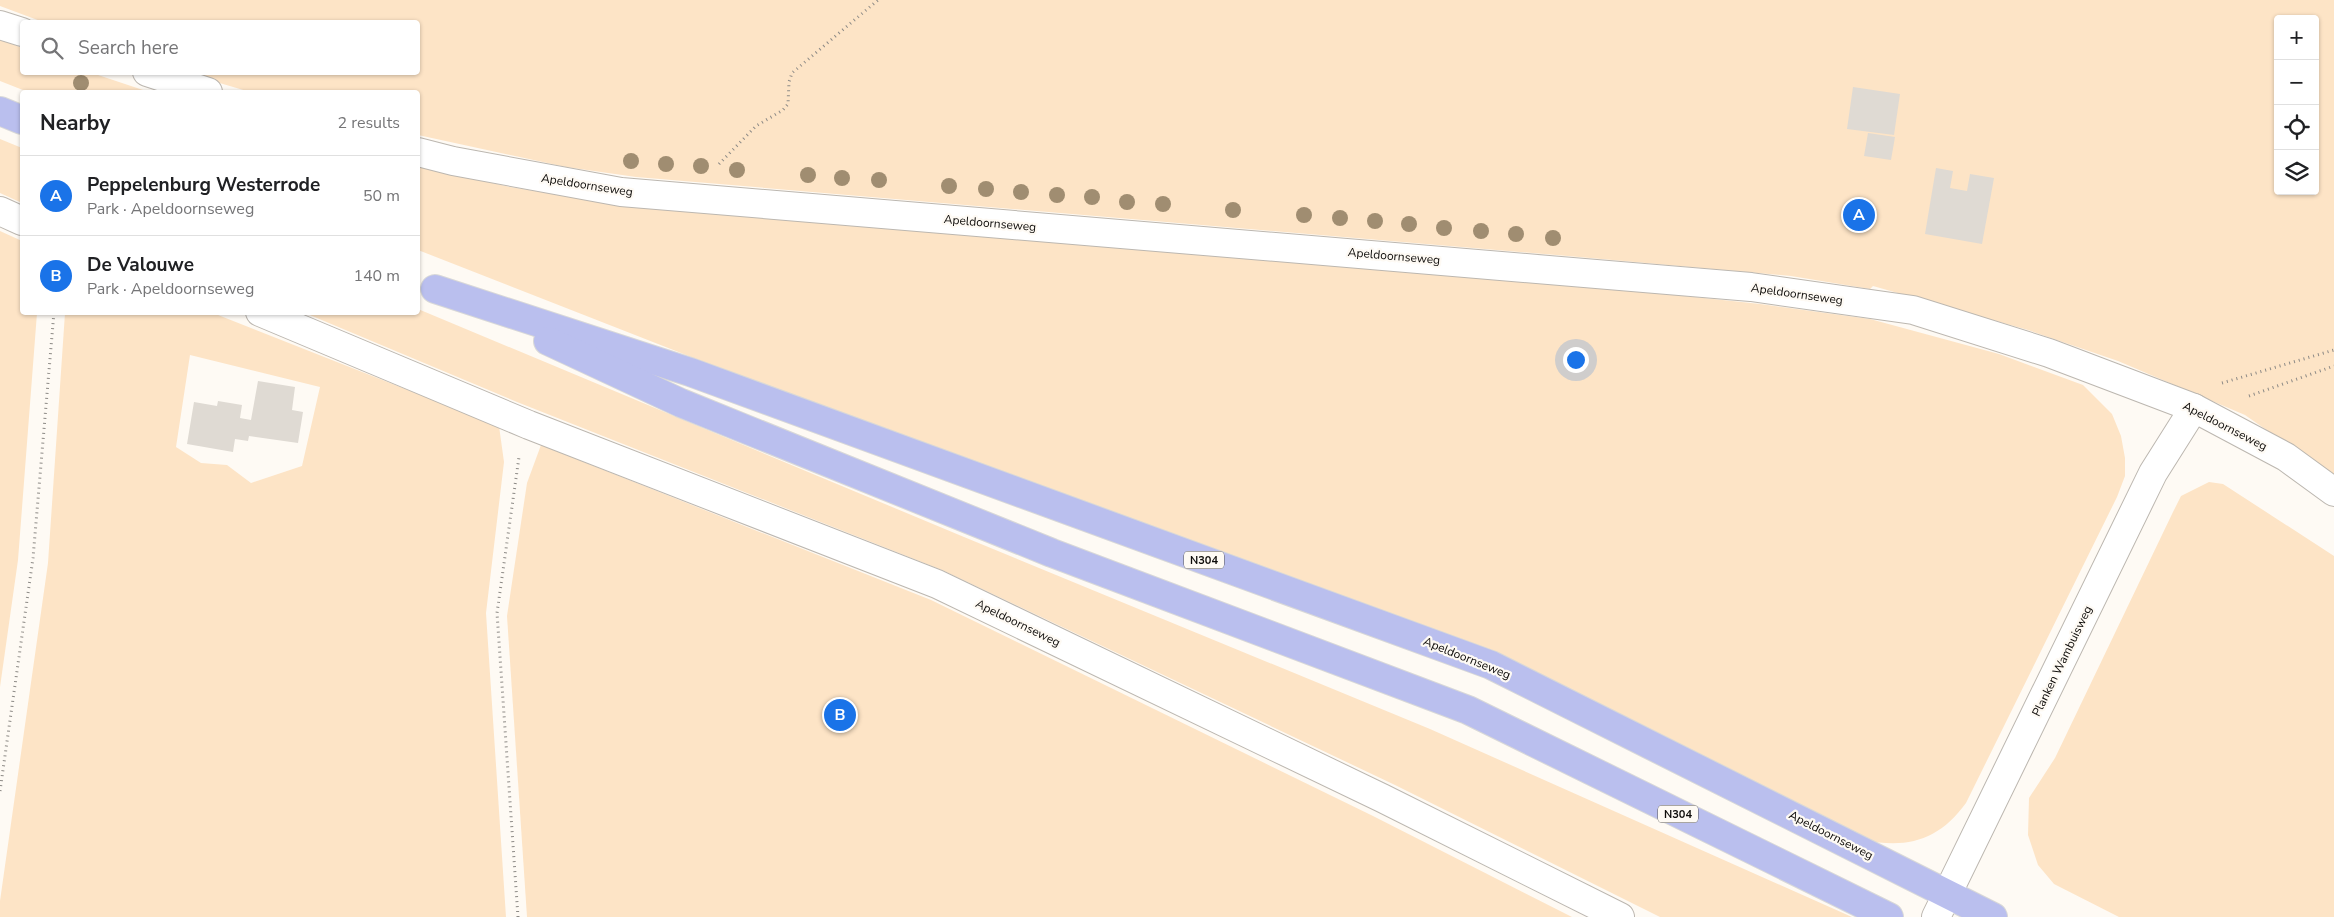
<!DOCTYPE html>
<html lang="en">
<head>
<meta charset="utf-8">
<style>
	:root { --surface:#fff; --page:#f6f6f6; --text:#202124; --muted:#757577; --line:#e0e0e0; --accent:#1a73e8 }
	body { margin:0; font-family:"Nunito Sans",sans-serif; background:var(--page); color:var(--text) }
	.controls { position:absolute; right:15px; top:15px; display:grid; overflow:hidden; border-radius:5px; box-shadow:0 1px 4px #0004 }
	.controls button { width:45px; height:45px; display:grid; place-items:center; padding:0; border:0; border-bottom:1px solid var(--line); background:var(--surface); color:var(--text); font:25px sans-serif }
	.you { position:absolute; left:1575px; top:359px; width:18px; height:18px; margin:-12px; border:4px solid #fff; border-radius:50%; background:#1a73e8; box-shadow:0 0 0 8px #1a73e833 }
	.badge { display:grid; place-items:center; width:32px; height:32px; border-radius:50%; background:var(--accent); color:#fff; font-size:16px; font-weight:700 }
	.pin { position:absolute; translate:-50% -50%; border:2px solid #fff; box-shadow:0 1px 5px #0006 }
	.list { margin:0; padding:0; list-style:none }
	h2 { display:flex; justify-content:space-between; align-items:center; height:65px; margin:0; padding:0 20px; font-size:21px }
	h2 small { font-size:16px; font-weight:400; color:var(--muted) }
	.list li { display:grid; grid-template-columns:32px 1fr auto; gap:15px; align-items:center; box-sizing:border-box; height:80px; padding:0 20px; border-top:1px solid var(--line) }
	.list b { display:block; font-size:19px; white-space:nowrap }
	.list p { margin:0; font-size:16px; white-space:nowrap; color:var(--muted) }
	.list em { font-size:16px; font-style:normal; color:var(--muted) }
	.icon { flex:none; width:28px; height:28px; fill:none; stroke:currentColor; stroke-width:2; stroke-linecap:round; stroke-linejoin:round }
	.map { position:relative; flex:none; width:2334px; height:917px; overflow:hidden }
	.search { position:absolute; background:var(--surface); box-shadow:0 1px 4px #0004; left:20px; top:20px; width:400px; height:55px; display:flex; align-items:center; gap:12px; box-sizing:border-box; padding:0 18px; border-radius:5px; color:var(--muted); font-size:19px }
	.panel { position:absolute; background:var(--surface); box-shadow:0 1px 4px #0004; left:20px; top:90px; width:400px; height:225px; border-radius:5px }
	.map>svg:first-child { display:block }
	.green { fill:#fde4c6; fill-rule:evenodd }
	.building { fill:#dfdad3 }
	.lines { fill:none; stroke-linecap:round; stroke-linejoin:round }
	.minor-casing { stroke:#bcb7b0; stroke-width:30 }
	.primary-casing { stroke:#d8d8d8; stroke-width:30 }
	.path { stroke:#8d8a86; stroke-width:3; stroke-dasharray:1 4; stroke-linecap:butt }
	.minor { stroke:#fff; stroke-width:28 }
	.primary { stroke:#babfee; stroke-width:28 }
	.tree { fill:#a08d71 }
	.labels { text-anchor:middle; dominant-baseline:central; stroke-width:4.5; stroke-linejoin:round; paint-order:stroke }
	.shield { fill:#fefaf4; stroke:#555350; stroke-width:1 }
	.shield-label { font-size:11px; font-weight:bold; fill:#0d0b09 }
	.street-label { font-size:12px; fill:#0d0b09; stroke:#fefaf4 }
</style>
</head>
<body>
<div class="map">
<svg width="2334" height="917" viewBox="0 0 2334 917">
	<rect width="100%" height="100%" fill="#fefaf4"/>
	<g class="green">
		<path d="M0 0H2334V477L2245 415 2118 361 2028 330 1873 286 1870 289 1791 276 1568 256 636 177 566 167 418 135V92H250L186 73 418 72V22H43L0 6ZM2278 19H2315V191H2278Z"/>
		<path d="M0 39 22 48V72L92 73 149 92H28L0 81Z"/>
		<path d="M0 139 22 148V203L0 193Z"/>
		<path d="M418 166 510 187 637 207 1639 291 1760 304 1870 319 1999 354 2083 385 2112 414 2121 436 2125 458V476L2117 497 1966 803C1939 840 1908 849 1864 840L1261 572 783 393 418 250Z"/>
		<path d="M0 231 22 241V312L37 313 18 560 0 687Z"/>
		<path d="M418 309 964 537 1430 729 1852 917H1660L1395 785 942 570 517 402 305 313 418 312Z"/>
		<path d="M65 313H213L499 426 504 462 486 613 506 917H0V901L48 563ZM190 355 320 387 302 466 251 483 227 465 201 463 176 447Z"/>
		<path d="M541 445 931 600 1373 816 1572 917H527L507 616 527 483Z"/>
		<path d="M2209 482 2223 484 2334 556V917H2119L2054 884 2038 865 2028 835 2029 798 2055 758 2173 512 2181 496Z"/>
	</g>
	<g class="building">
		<path d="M1853 87 1900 94 1894 135 1847 129Z"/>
		<path d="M1868 133 1895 137 1891 160 1864 156Z"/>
		<path d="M1936 168 1953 171 1950 188 1967 191 1970 174 1994 178 1982 244 1925 234Z"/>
		<path d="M258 381 295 387 292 410 303 412 298 443 249 436 248 441 235 439 233 452 187 444 194 402 217 406 218 401 242 405 240 418 251 420Z"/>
	</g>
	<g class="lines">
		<defs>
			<g id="minor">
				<path d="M0 25 22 32"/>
				<path d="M147 72 208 92"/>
				<path d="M418 152 453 161 621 192 1751 287 1913 310 2049 353 2194 408 2286 457 2334 492"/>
				<path d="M0 211 22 221"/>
				<path d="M260 312 529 425 937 584 1382 798 1620 917"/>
				<path d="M1936 917 2153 473 2194 408"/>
			</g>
			<g id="primary">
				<path d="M0 111 22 120"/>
				<path d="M435 289 690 372 1491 665 1993 917"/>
				<path d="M548 341 681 403 1052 553 1468 710 1889 917"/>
			</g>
		</defs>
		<use href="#minor" class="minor-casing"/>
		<use href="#primary" class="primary-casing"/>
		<g class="path">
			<path d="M719 164 756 126 783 110 788 104 789 82 792 73 878 0"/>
			<path d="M2222 383 2334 350"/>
			<path d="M2249 396 2334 366"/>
			<path d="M0 791 33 558 54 312"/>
			<path d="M518 917 497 613 519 457"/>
		</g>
		<use href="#minor" class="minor"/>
		<use href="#primary" class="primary"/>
	</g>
	<g class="tree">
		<circle cx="81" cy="83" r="8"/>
		<circle cx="631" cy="161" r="8"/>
		<circle cx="666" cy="164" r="8"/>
		<circle cx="701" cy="166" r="8"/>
		<circle cx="737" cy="170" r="8"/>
		<circle cx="808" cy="175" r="8"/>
		<circle cx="842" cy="178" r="8"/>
		<circle cx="879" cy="180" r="8"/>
		<circle cx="949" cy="186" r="8"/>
		<circle cx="986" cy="189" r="8"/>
		<circle cx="1021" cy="192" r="8"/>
		<circle cx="1057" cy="195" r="8"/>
		<circle cx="1092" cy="197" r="8"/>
		<circle cx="1127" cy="202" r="8"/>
		<circle cx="1163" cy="204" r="8"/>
		<circle cx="1233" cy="210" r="8"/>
		<circle cx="1304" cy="215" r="8"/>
		<circle cx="1340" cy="218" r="8"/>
		<circle cx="1375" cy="221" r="8"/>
		<circle cx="1409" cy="224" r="8"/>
		<circle cx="1444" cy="228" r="8"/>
		<circle cx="1481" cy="231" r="8"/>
		<circle cx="1516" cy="234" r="8"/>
		<circle cx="1553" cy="238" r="8"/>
	</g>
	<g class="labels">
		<g class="shield">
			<rect x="1184" y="551.5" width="40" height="17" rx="4"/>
			<rect x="1658" y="805.5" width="40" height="17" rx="4"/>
		</g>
		<g class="shield-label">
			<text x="1204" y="560">N304</text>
			<text x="1678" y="814">N304</text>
		</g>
		<g class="street-label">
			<text transform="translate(587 185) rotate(9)">Apeldoornseweg</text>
			<text transform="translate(990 223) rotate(5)">Apeldoornseweg</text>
			<text transform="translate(1394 256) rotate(5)">Apeldoornseweg</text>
			<text transform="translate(1797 294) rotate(8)">Apeldoornseweg</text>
			<text transform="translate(2225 426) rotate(27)">Apeldoornseweg</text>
			<text transform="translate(1018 623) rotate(26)">Apeldoornseweg</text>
			<text transform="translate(1467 658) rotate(22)">Apeldoornseweg</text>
			<text transform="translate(2062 661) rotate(-64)">Planken Wambuisweg</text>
			<text transform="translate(1831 835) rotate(27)">Apeldoornseweg</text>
		</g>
	</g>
</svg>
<div class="controls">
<button>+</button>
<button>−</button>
<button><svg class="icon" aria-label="locate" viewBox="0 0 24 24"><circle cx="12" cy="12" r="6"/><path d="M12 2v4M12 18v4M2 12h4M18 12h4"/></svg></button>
<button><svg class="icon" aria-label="layers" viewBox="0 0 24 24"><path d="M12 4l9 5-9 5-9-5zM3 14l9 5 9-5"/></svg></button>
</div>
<div class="you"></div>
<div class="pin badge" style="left:1859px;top:215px">A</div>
<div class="pin badge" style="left:840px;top:715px">B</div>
<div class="search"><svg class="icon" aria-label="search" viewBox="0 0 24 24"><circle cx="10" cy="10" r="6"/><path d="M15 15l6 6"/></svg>Search here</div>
<section class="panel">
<h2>Nearby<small>2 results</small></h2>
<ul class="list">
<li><span class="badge">A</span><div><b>Peppelenburg Westerrode</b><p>Park · Apeldoornseweg</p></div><em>50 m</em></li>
<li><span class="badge">B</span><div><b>De Valouwe</b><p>Park · Apeldoornseweg</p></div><em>140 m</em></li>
</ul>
</section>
</div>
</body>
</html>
